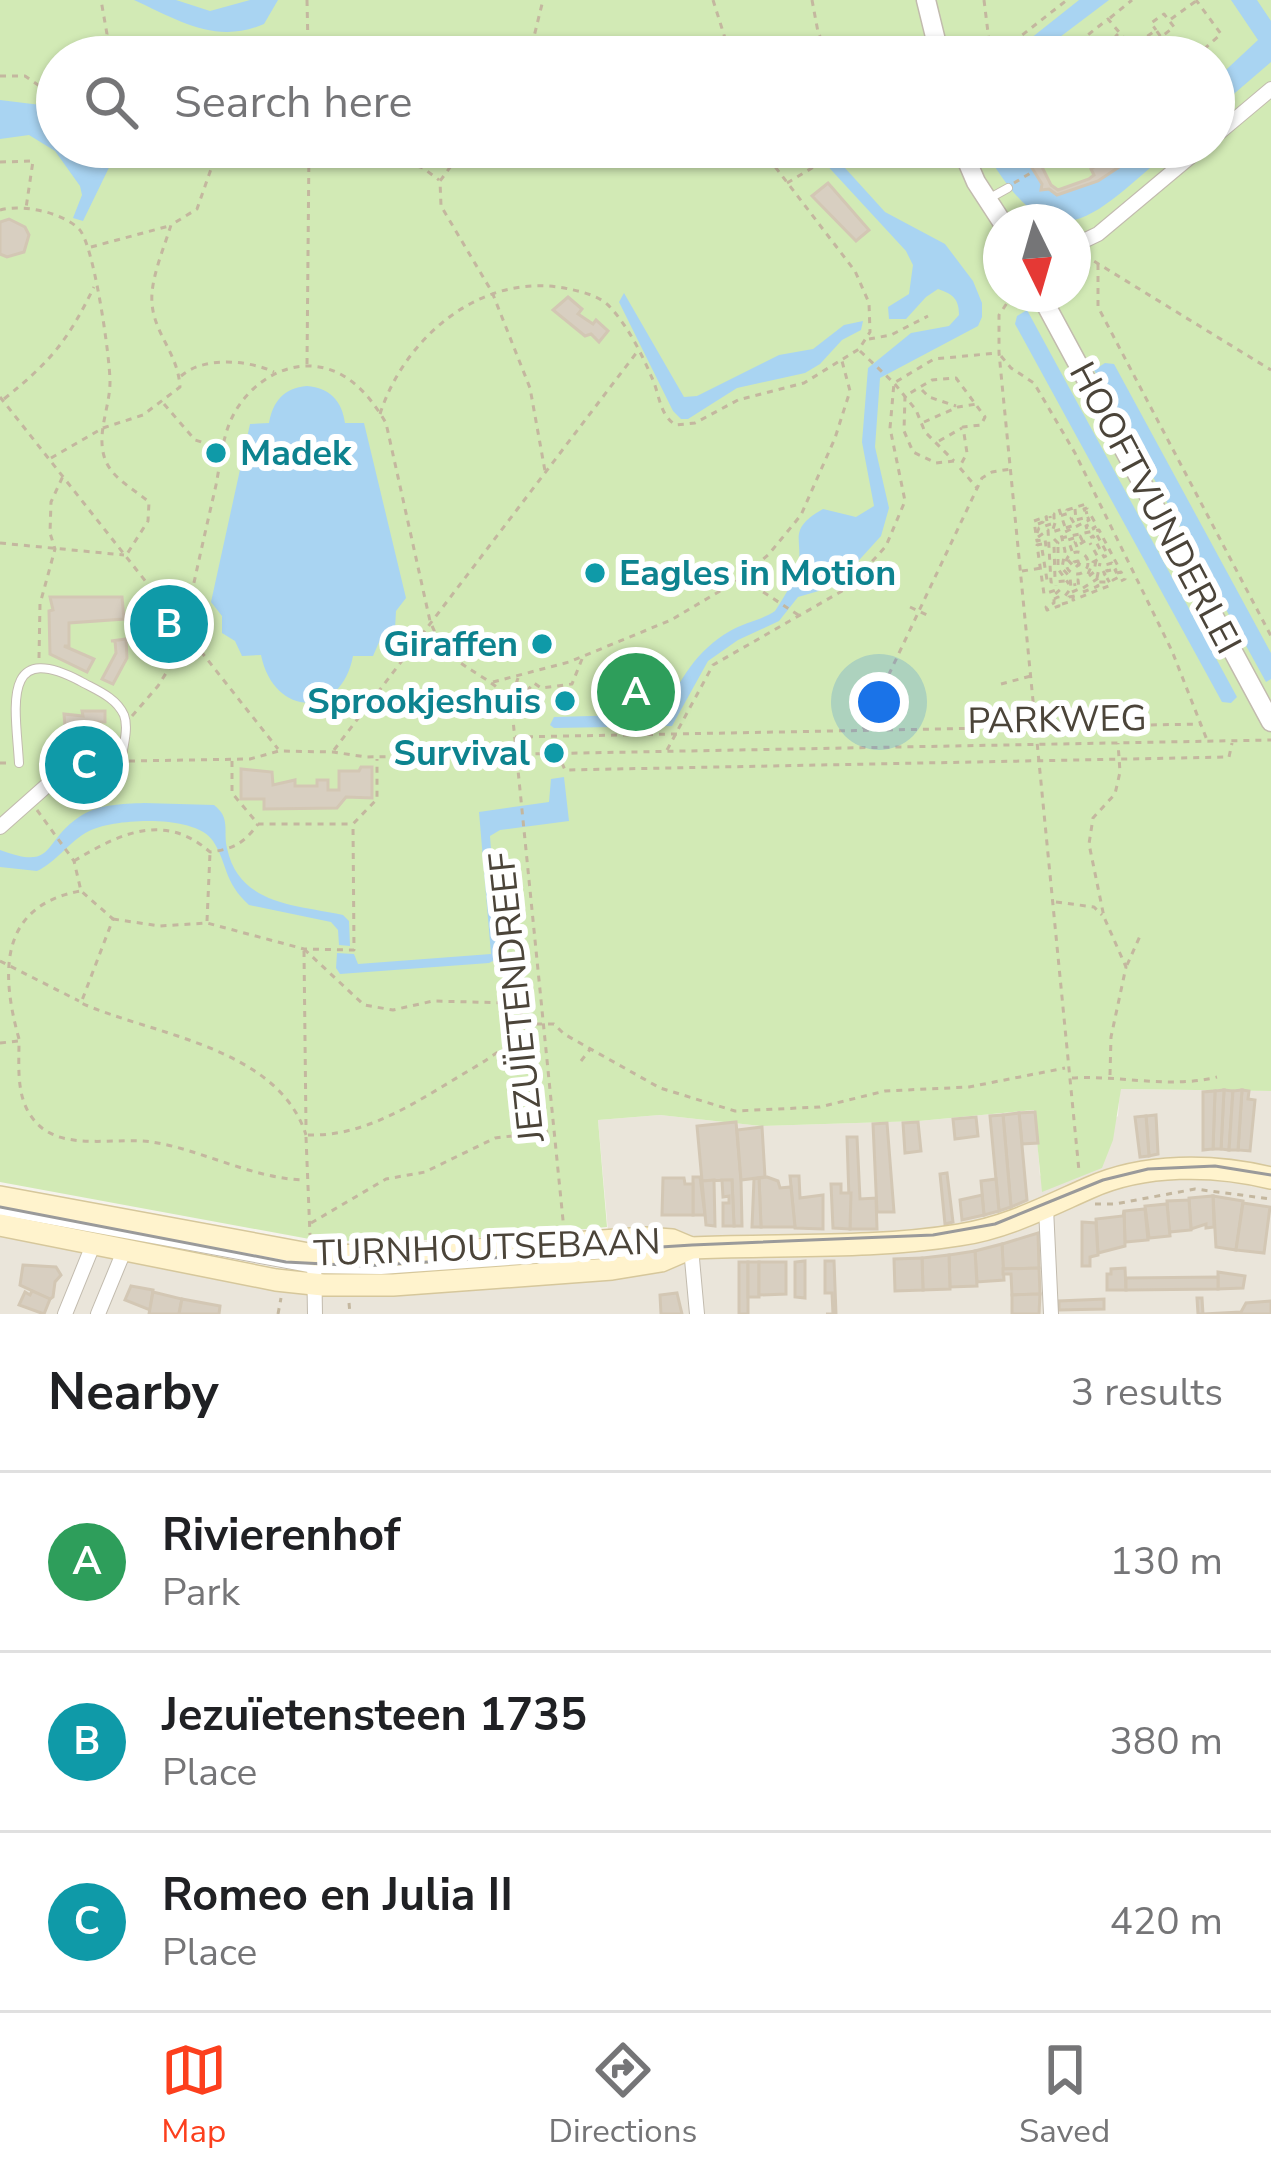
<!DOCTYPE html>
<html lang="en">
<head>
<meta charset="utf-8">
<style>
	:root { --surface:#fff; --page:#f2f2f2; --text:#202124; --muted:#757577; --line:#e0e0e0; --accent:#fc3f1d }
	body { margin:0; font-family:"Nunito Sans",sans-serif; background:var(--page); color:var(--text) }
	.compass { position:absolute; left:983px; top:204px; width:108px; height:108px; border-radius:50%; background:var(--surface); box-shadow:0 3px 9px #0004; rotate:175deg }
	.you { position:absolute; left:879px; top:702px; width:42px; height:42px; margin:-30px; border:9px solid #fff; border-radius:50%; background:#1a73e8; box-shadow:0 0 0 18px #1a73e833 }
	.badge { display:grid; place-items:center; width:78px; height:78px; border-radius:50%; background:var(--accent); color:#fff; font-size:39px; font-weight:700 }
	.pin { position:absolute; translate:-50% -50%; border:6px solid #fff; box-shadow:0 3px 12px #0006 }
	.list { margin:0; padding:0; list-style:none }
	h2 { display:flex; justify-content:space-between; align-items:center; height:156px; margin:0; padding:0 48px; font-size:51px }
	h2 small { font-size:39px; font-weight:400; color:var(--muted) }
	.list li { display:grid; grid-template-columns:78px 1fr auto; gap:36px; align-items:center; box-sizing:border-box; height:180px; padding:0 48px; border-top:3px solid var(--line) }
	.list b { display:block; font-size:45px; white-space:nowrap }
	.list p { margin:0; font-size:39px; white-space:nowrap; color:var(--muted) }
	.list em { font-size:39px; font-style:normal; color:var(--muted) }
	.icon { flex:none; width:66px; height:66px; fill:none; stroke:currentColor; stroke-width:2; stroke-linecap:round; stroke-linejoin:round }
	.map { position:relative; flex:none; width:1271px; height:1314px; overflow:hidden }
	.search { position:absolute; background:var(--surface); box-shadow:0 3px 9px #0004; left:36px; right:36px; top:36px; height:132px; display:flex; align-items:center; gap:30px; box-sizing:border-box; padding:0 42px; border-radius:66px; color:var(--muted); font-size:45px }
	.sheet { height:696px; background:var(--surface) }
	nav { display:flex; justify-content:space-around; align-items:center; box-sizing:border-box; height:168px; border-top:3px solid var(--line); background:var(--surface); font-size:33px; color:var(--muted) }
	nav a { display:grid; justify-items:center; gap:6px }
	nav .on { color:var(--accent) }
	.map>svg:first-child { display:block }
	.residential { fill:#eae5da }
	.green { fill:#d2eab5; fill-rule:evenodd }
	.water { fill:#a9d4f2 }
	.building { fill:#d8cfc1; stroke:#d3c7b4; stroke-width:3 }
	.lines { fill:none; stroke-linecap:round; stroke-linejoin:round }
	.service-casing { stroke:#c2bbae; stroke-width:10 }
	.minor-casing { stroke:#c2bbae; stroke-width:16 }
	.tertiary-casing { stroke:#c2bbae; stroke-width:21 }
	.secondary-casing { stroke:#d6c79b; stroke-width:24 }
	.path { stroke:#c4b79f; stroke-width:3; stroke-dasharray:6 6; stroke-linecap:butt }
	.service { stroke:#fff; stroke-width:8 }
	.minor { stroke:#fff; stroke-width:14 }
	.tertiary { stroke:#fff; stroke-width:18 }
	.secondary { stroke:#fff3cd; stroke-width:21 }
	.tram { stroke:#9a9a9a; stroke-width:3 }
	.culture-dot { fill:#0f9aa8; stroke:#fff; stroke-width:4.5 }
	.labels { text-anchor:middle; dominant-baseline:central; stroke-width:12; stroke-linejoin:round; paint-order:stroke }
	.culture-label { font-size:36px; font-weight:bold; fill:#0d838f; stroke:#fff; text-anchor:end }
	.street-label { font-size:36px; fill:#4b4439; stroke:#fff }
</style>
</head>
<body>
<div class="map">
<svg width="1271" height="1314" viewBox="0 0 1271 1314">
	<rect width="100%" height="100%" fill="#f6f3ec"/>
	<path class="residential" d="M1120 1089 1271 1091V1314H0V1232L275 1284 612 1275 598 1120 660 1115 761 1126 919 1121 1035 1110 1040 1176 1118 1116Z"/>
	<path class="green" d="M0 0H1271V1091L1121 1089 1113 1140 1102 1168 1042 1192 1034 1110 919 1121 761 1126 660 1115 598 1120 607 1227C510 1236 412 1244 315 1240L0 1182ZM57 57H1214V147H57ZM1001 222H1073V294H1001Z"/>
	<g class="water">
		<path d="M134 0H176L210 11 250 0H278L264 24C216 45 178 20 134 0Z"/>
		<path d="M1079 0H1109L1060 37 1045 57H1007Z"/>
		<path d="M1231 0H1257L1271 21V62L1214 111V81L1258 40Z"/>
		<path d="M0 100 57 107V147H119L83 221 73 218 82 195 80 186 55 151 29 135 0 139Z"/>
		<path d="M810 147H826L885 212 945 244 973 281 982 303V317L978 326 880 378 875 447 889 508 881 536 841 580 829 588 798 597 779 621 738 640 708 661 672 726 554 728 550 725 554 717 664 714C680 679 696 651 730 631 745 622 762 620 775 611 783 599 794 581 798 567 804 539 786 530 823 509L856 517 874 506 862 442 868 368 911 333 949 326 959 315C959 299 953 294 938 289L926 297 906 319H889L888 307 909 294 913 265 906 251Z"/>
		<path d="M983 147H1019L1042 184 1040 190 1049 189 1057 195 1098 181 1139 147H1174C1088 221 1053 269 983 147Z"/>
		<path d="M624 293 684 397 697 396 779 355 813 349 844 325 863 321 861 330 842 340 820 364 805 373 737 388 688 419H681L673 411 619 302Z"/>
		<path d="M1027 310 1237 697 1231 703 1222 702 1015 324 1017 316Z"/>
		<path d="M1105 363 1114 364 1271 653V679L1266 682 1094 370Z"/>
		<path d="M307 386C330 388 342 401 345 423H364L406 598 396 611 395 629 380 640 373 656H353C341 719 274 718 261 655L242 656 235 641 222 633V616L211 602 250 424 269 423C273 401 284 388 307 386Z"/>
		<path d="M564 777 569 821 500 830 490 836 499 958 489 963 340 974 336 968 337 953 354 954 358 964 491 954 479 812 549 802 551 779Z"/>
		<path d="M144 803 214 805C231 818 223 831 227 848 239 906 298 905 343 915L349 921 350 946 339 945 338 930 331 922 249 905C223 881 228 864 213 841 196 814 114 818 89 831 69 841 57 862 37 871L0 867V850C56 871 41 843 79 817 98 804 122 804 144 803Z"/>
	</g>
	<g class="building">
		<path d="M1019 147H1064L1062 154H1044L1048 161 1040 163 1051 185 1058 190 1089 179 1094 175 1091 169 1109 158 1098 147H1139L1119 167 1098 181 1057 195 1049 189 1041 190 1042 184Z"/>
		<path d="M828 183 869 230 856 241 812 196Z"/>
		<path d="M9 219 25 227 29 235 24 252 7 257 0 254V222Z"/>
		<path d="M568 297 582 309 578 314 593 324 596 320 608 331 599 342 591 334 585 336 553 310Z"/>
		<path d="M50 597H122L124 619 69 623V646H64L94 659 87 672 50 654 49 611 53 610Z"/>
		<path d="M126 639 127 658 113 684 102 679 116 653 115 641H111Z"/>
		<path d="M82 711H105V722H91V728L65 726 64 714 83 716Z"/>
		<path d="M361 767H372V798L346 797 337 808 264 809V799H241V769L272 772 273 785 295 780V786H317V780H328V790H339V771H359Z"/>
		<path d="M1224 1090 1233 1091 1229 1150 1221 1149Z"/>
		<path d="M1224 1090 1221 1149H1213L1215 1091Z"/>
		<path d="M1242 1090 1249 1091 1248 1099 1255 1100 1250 1151 1238 1150Z"/>
		<path d="M1242 1090 1238 1150H1229L1233 1091Z"/>
		<path d="M1215 1091 1213 1149 1203 1150V1092Z"/>
		<path d="M1035 1112 1038 1143 1022 1144 1019 1113Z"/>
		<path d="M1019 1113 1027 1200 1011 1207 1003 1115Z"/>
		<path d="M1003 1115 1011 1207 999 1211 990 1116Z"/>
		<path d="M1156 1115 1158 1154 1149 1156 1146 1116Z"/>
		<path d="M1146 1116 1149 1156 1140 1157 1135 1117Z"/>
		<path d="M976 1117 978 1136 955 1139 953 1119Z"/>
		<path d="M736 1122 741 1180 742 1226H734L732 1180 702 1181 697 1126Z"/>
		<path d="M918 1122 921 1151 905 1153 903 1123Z"/>
		<path d="M887 1123 894 1212H877L873 1124Z"/>
		<path d="M762 1127 765 1177 741 1180 737 1130Z"/>
		<path d="M847 1137H857L860 1199 876 1198 877 1229H850Z"/>
		<path d="M947 1173 953 1222 945 1224 940 1174Z"/>
		<path d="M790 1176H799L800 1198 823 1195V1229L795 1228Z"/>
		<path d="M693 1177H700L705 1215H693Z"/>
		<path d="M767 1177 778 1181 780 1188 791 1187 795 1227H761L759 1178Z"/>
		<path d="M663 1178H684L685 1184H693V1215H662Z"/>
		<path d="M759 1178 761 1227H752L754 1179Z"/>
		<path d="M996 1179 999 1211 984 1215 981 1181Z"/>
		<path d="M714 1180 715 1226 706 1225 702 1181Z"/>
		<path d="M722 1180H732L734 1226H723V1203H729V1196L723 1197Z"/>
		<path d="M831 1184H841V1193H851L850 1229 833 1228Z"/>
		<path d="M982 1195 984 1215 962 1220 960 1200Z"/>
		<path d="M1213 1196 1243 1201 1236 1250 1216 1247Z"/>
		<path d="M1213 1196 1214 1227 1206 1228V1224L1191 1229 1189 1198Z"/>
		<path d="M1189 1200 1191 1230 1169 1232 1167 1201Z"/>
		<path d="M1243 1203 1270 1207 1264 1253 1236 1250Z"/>
		<path d="M1167 1204 1170 1236 1149 1238 1145 1206Z"/>
		<path d="M1145 1209 1148 1240 1125 1242 1124 1211Z"/>
		<path d="M1124 1211 1125 1246 1098 1253 1096 1219 1123 1216Z"/>
		<path d="M1082 1222 1096 1223 1098 1255 1090 1257V1266H1082Z"/>
		<path d="M1038 1233 1039 1268 1003 1269 1002 1244Z"/>
		<path d="M1002 1244 1004 1280 977 1282 975 1251Z"/>
		<path d="M975 1251 977 1286 950 1287 949 1255Z"/>
		<path d="M949 1255 950 1289 923 1290 922 1258Z"/>
		<path d="M922 1258 923 1290 895 1291 894 1259Z"/>
		<path d="M805 1261V1298L795 1297V1262Z"/>
		<path d="M825 1261H834L836 1314H826H833L832 1293H825Z"/>
		<rect x="739" y="1262" width="9" height="52"/>
		<rect x="748" y="1262" width="11" height="35"/>
		<path d="M759 1262H786V1294L759 1295Z"/>
		<path d="M23 1265 56 1267 61 1275 55 1282 53 1297 50 1299 20 1285Z"/>
		<path d="M1039 1268 1040 1294 1012 1295 1011 1274H1003V1269Z"/>
		<path d="M1125 1268 1126 1290H1107V1274H1111V1269Z"/>
		<path d="M1218 1272 1245 1276 1243 1288 1218 1289Z"/>
		<path d="M1218 1277V1289L1126 1290V1278Z"/>
		<path d="M131 1286 153 1290 150 1310 125 1300Z"/>
		<path d="M32 1291 50 1299 44 1314 19 1305 25 1292 30 1295Z"/>
		<path d="M153 1292 182 1299 179 1314H149Z"/>
		<path d="M677 1293 682 1314H661L660 1295Z"/>
		<path d="M1040 1294 1039 1314H1012V1295Z"/>
		<path d="M1197 1298H1202L1203 1314 1241 1312 1246 1303 1271 1301V1314H1198Z"/>
		<path d="M182 1299 220 1306 219 1314H179Z"/>
		<path d="M1104 1299V1309L1059 1310V1301Z"/>
	</g>
	<g class="lines">
		<defs>
			<g id="service">
				<path d="M902 147H915"/>
				<path d="M990 198 1008 188"/>
				<path d="M19 763C16 710 0 639 80 681 96 690 116 697 124 715 129 728 123 747 121 761"/>
				<path d="M0 1211 314 1269 381 1270 666 1250"/>
			</g>
			<g id="minor">
				<path d="M1214 137 1271 89"/>
				<path d="M1073 246 1098 234 1202 147"/>
				<path d="M0 827 53 780V762"/>
				<path d="M1046 1208 1051 1314"/>
				<path d="M691 1248 697 1314"/>
				<path d="M314 1255 315 1314"/>
				<path d="M65 1314 93 1245"/>
				<path d="M98 1314 124 1251"/>
			</g>
			<g id="tertiary">
				<path d="M926 0 940 57"/>
				<path d="M961 147 976 182 1002 222"/>
				<path d="M1040 294 1271 722"/>
			</g>
			<g id="secondary">
				<path d="M0 1197 314 1255 389 1256 645 1238 672 1240 691 1248"/>
				<path d="M0 1225 276 1280 323 1285H393L612 1269 661 1261 691 1248C780 1244 872 1249 959 1235 1006 1228 1046 1207 1089 1188 1144 1163 1214 1164 1271 1178"/>
			</g>
		</defs>
		<use href="#service" class="service-casing"/>
		<use href="#minor" class="minor-casing"/>
		<use href="#tertiary" class="tertiary-casing"/>
		<use href="#secondary" class="secondary-casing"/>
		<g class="path">
			<path d="M307 0 308 46"/>
			<path d="M713 0 731 57"/>
			<path d="M812 0 818 32 829 57"/>
			<path d="M984 0 991 57"/>
			<path d="M1110 18 1132 0"/>
			<path d="M1171 19 1196 1"/>
			<path d="M1102 46 1095 47 1099 52 1118 34"/>
			<path d="M99 57 107 34 101 0"/>
			<path d="M282 57 308 48 333 57"/>
			<path d="M529 57 543 0"/>
			<path d="M994 57 1067 0"/>
			<path d="M1060 57 1108 19 1140 57"/>
			<path d="M1087 57 1096 50"/>
			<path d="M1118 57 1156 30 1161 37 1174 27 1164 14 1151 23 1156 30"/>
			<path d="M1195 57 1221 34 1196 0"/>
			<path d="M0 76H25L57 98"/>
			<path d="M266 147 310 165 355 158 397 160 423 168 439 180"/>
			<path d="M465 147 440 181 441 206 492 292 530 388 545 471"/>
			<path d="M0 162 33 161 26 208"/>
			<path d="M787 183 847 147"/>
			<path d="M1014 183 1034 171"/>
			<path d="M0 210C22 204 62 212 79 229 94 244 110 357 110 382 110 406 97 432 104 456 110 478 133 488 149 502L148 521 127 554"/>
			<path d="M1017 218 1031 222"/>
			<path d="M994 235 1001 244"/>
			<path d="M91 247 169 226"/>
			<path d="M1084 255 1271 370"/>
			<path d="M1098 264V307L1271 636"/>
			<path d="M1013 294 999 315V353L1079 1171"/>
			<path d="M869 339 891 335 928 316"/>
			<path d="M860 351 894 383 916 410 925 432 954 461"/>
			<path d="M1001 356 1011 368 1034 383 1075 453 1172 651 1207 740"/>
			<path d="M307 364 309 147"/>
			<path d="M181 376C204 356 248 360 274 372"/>
			<path d="M922 390 929 397 956 406"/>
			<path d="M0 397 278 749"/>
			<path d="M4 399C51 361 67 342 94 287"/>
			<path d="M164 404 195 440 221 448"/>
			<path d="M380 414C405 336 484 270 569 289 583 292 600 296 610 307 627 325 642 354 652 378 660 395 659 415 676 425L695 423 738 400 804 383 859 349 870 332 869 303 855 271 760 147"/>
			<path d="M924 422 958 407 977 404"/>
			<path d="M939 441 962 428"/>
			<path d="M51 458 103 428 143 415 180 387C178 353 154 334 152 303 150 280 164 248 171 225L197 209 211 169 225 147"/>
			<path d="M954 461 936 463 913 452 904 431 905 396 932 380 956 378 985 417 981 425 963 427 967 453 959 468"/>
			<path d="M960 468 977 488"/>
			<path d="M1059 509 1065 527"/>
			<path d="M1075 509 1076 520 1084 518"/>
			<path d="M1047 521 1046 517 1054 514V518L1069 513 1067 510 1086 504 1087 508 1084 509 1089 520 1061 534 1065 551 1062 568 1070 577 1071 588 1062 600"/>
			<path d="M1055 523 1052 532 1075 525 1071 518 1074 516"/>
			<path d="M1038 524 1043 522 1042 518 1034 521 1037 541 1045 539 1046 547 1042 549 1047 580 1051 579"/>
			<path d="M1087 529 1086 526 1093 523"/>
			<path d="M1037 533 1039 528 1051 524 1050 516"/>
			<path d="M1038 537 1048 530 1051 582 1066 581"/>
			<path d="M1061 538 1099 530 1119 568 1115 570 1119 577 1113 580 1118 582"/>
			<path d="M1054 539 1058 543 1054 545 1055 579"/>
			<path d="M0 543 124 555"/>
			<path d="M1042 544 1037 545 1044 594 1056 590V585"/>
			<path d="M1080 544 1093 536 1104 557 1108 555 1093 528 1097 526 1089 512 1085 513"/>
			<path d="M1058 547V569L1069 584"/>
			<path d="M1072 551 1068 540 1080 536 1082 540 1075 542 1077 547"/>
			<circle cx="1077" cy="563" r="11"/>
			<path d="M1068 560 1075 568 1081 562"/>
			<path d="M1078 561 1079 565 1075 566 1074 562Z"/>
			<path d="M1111 570 1107 571 1105 565 1112 563 1114 566"/>
			<path d="M1022 571 1042 568"/>
			<path d="M1117 573 1121 572 1125 579 1121 581"/>
			<path d="M1088 574 1093 562 1099 559 1090 543"/>
			<path d="M1089 576 1094 572 1096 560"/>
			<path d="M1097 578 1100 563"/>
			<path d="M743 579 800 616"/>
			<path d="M1083 588 1105 574 1103 571"/>
			<path d="M1072 592 1079 589 1078 580H1074L1075 586"/>
			<path d="M1083 592 1098 586 1096 582H1107"/>
			<path d="M1073 596V600L1111 585 1107 578"/>
			<path d="M1054 599 1058 597 1059 606 1047 610 1046 607 1054 603V595L1062 588"/>
			<path d="M1062 604 1069 602V597L1080 595"/>
			<path d="M910 607 927 615"/>
			<path d="M184 630C194 581 205 533 216 485 220 465 222 441 230 422 243 391 274 366 308 366 345 366 369 394 386 423L430 621C449 670 478 666 511 700"/>
			<path d="M39 658 40 604 55 549 50 533 51 502 63 476"/>
			<path d="M518 678 511 700 564 1230"/>
			<path d="M493 682 569 662 671 620 742 578 769 554 801 515 835 438 850 391 842 361"/>
			<path d="M1001 684 1031 676"/>
			<path d="M515 691 526 692 534 683 541 688 572 684 582 659"/>
			<path d="M527 694 536 698 541 690"/>
			<path d="M132 716 158 686 189 636"/>
			<path d="M863 729 982 478 992 472 1011 469"/>
			<path d="M515 737 1201 724"/>
			<path d="M334 750 637 352"/>
			<path d="M667 750 713 665 849 587 886 546 905 501 890 428 894 383 934 359 997 353"/>
			<path d="M557 752 565 770 1229 757 1232 743"/>
			<path d="M129 761 250 759 279 751 333 752 366 757 1271 740"/>
			<path d="M232 761V793L258 824H350"/>
			<path d="M69 762 113 761"/>
			<path d="M0 763H11"/>
			<path d="M37 810 74 861 81 891 113 919 81 1003C153 1035 278 1047 306 1135"/>
			<path d="M74 861C120 833 165 812 210 852 234 849 244 843 258 824"/>
			<path d="M1056 902 1094 907 1102 915"/>
			<path d="M113 919 160 926 207 923 304 949 354 950 353 824 377 799V759"/>
			<path d="M207 921 210 853"/>
			<path d="M304 949 364 1005 393 1010 433 1001 510 1003 532 1024H554L564 1034 660 1088 735 1111 820 1107 885 1091 969 1087 1065 1068"/>
			<path d="M304 951 306 1127"/>
			<path d="M0 961 79 1001"/>
			<path d="M1127 965 1140 936"/>
			<path d="M19 1039C0 971 0 906 80 891"/>
			<path d="M0 1043 19 1041C19 1072 15 1106 42 1128 70 1150 119 1137 152 1142 203 1150 253 1179 305 1180"/>
			<path d="M581 1061 591 1048"/>
			<path d="M1110 1075 1111 1037 1126 967 1104 917 1089 844 1093 818 1115 794 1120 772 1118 743"/>
			<path d="M1072 1078C1120 1075 1170 1089 1217 1077"/>
			<path d="M308 1135C370 1137 423 1097 475 1067 494 1056 504 1045 525 1038L532 1024"/>
			<path d="M306 1137 310 1235"/>
			<path d="M1095 1204H1115L1195 1189 1271 1199"/>
			<path d="M311 1223 386 1179 425 1172 495 1138 554 1131"/>
			<path d="M349 1303 350 1314"/>
			<path d="M278 1314 281 1298"/>
		</g>
		<use href="#service" class="service"/>
		<use href="#minor" class="minor"/>
		<use href="#tertiary" class="tertiary"/>
		<use href="#secondary" class="secondary"/>
		<path class="tram" d="M0 1207 286 1262 364 1266 692 1245 933 1235 995 1224 1103 1180 1148 1169 1215 1166 1271 1175"/>
	</g>
	<g class="culture-dot">
		<circle cx="216" cy="453" r="12"/>
		<circle cx="595" cy="573" r="12"/>
		<circle cx="542" cy="644" r="12"/>
		<circle cx="565" cy="701" r="12"/>
		<circle cx="554" cy="753" r="12"/>
	</g>
	<g class="labels">
		<g class="culture-label">
			<text x="240" y="453" text-anchor="start">Madek</text>
			<text x="619" y="573" text-anchor="start">Eagles in Motion</text>
			<text x="518" y="644">Giraffen</text>
			<text x="541" y="701">Sprookjeshuis</text>
			<text x="530" y="753">Survival</text>
		</g>
		<g class="street-label">
			<text transform="translate(1155 508) rotate(62)">HOOFTVUNDERLEI</text>
			<text transform="translate(1057 720) rotate(-1)">PARKWEG</text>
			<text transform="translate(517 997) rotate(-96)">JEZUÏETENDREEF</text>
			<text transform="translate(487 1248) rotate(-2)">TURNHOUTSEBAAN</text>
		</g>
	</g>
</svg>
<svg class="compass" viewBox="-18 -18 36 36"><path d="M0-13l5 13h-10z" fill="#e53935"/><path d="M0 13l5-13h-10z" fill="#757577"/></svg>
<div class="you"></div>
<div class="pin badge" style="left:636px;top:692px;background:#2e9e5b">A</div>
<div class="pin badge" style="left:169px;top:624px;background:#0f9aa8">B</div>
<div class="pin badge" style="left:84px;top:765px;background:#0f9aa8">C</div>
<div class="search"><svg class="icon" aria-label="search" viewBox="0 0 24 24"><circle cx="10" cy="10" r="6"/><path d="M15 15l6 6"/></svg>Search here</div>
</div>
<section class="sheet">
<h2>Nearby<small>3 results</small></h2>
<ul class="list">
<li><span class="badge" style="background:#2e9e5b">A</span><div><b>Rivierenhof</b><p>Park</p></div><em>130 m</em></li>
<li><span class="badge" style="background:#0f9aa8">B</span><div><b>Jezuïetensteen 1735</b><p>Place</p></div><em>380 m</em></li>
<li><span class="badge" style="background:#0f9aa8">C</span><div><b>Romeo en Julia II</b><p>Place</p></div><em>420 m</em></li>
</ul>
</section>
<nav>
<a class="on"><svg class="icon" aria-label="map" viewBox="0 0 24 24"><path d="M3 6l6-2 6 2 6-2v14l-6 2-6-2-6 2zM9 4v14M15 6v14"/></svg>Map</a>
<a><svg class="icon" aria-label="directions" viewBox="0 0 24 24"><path d="M12 3l9 9-9 9-9-9zM9 14v-3h6M13 9l2 2-2 2"/></svg>Directions</a>
<a><svg class="icon" aria-label="saved" viewBox="0 0 24 24"><path d="M7 4h10v16l-5-4-5 4z"/></svg>Saved</a>
</nav>
</body>
</html>
